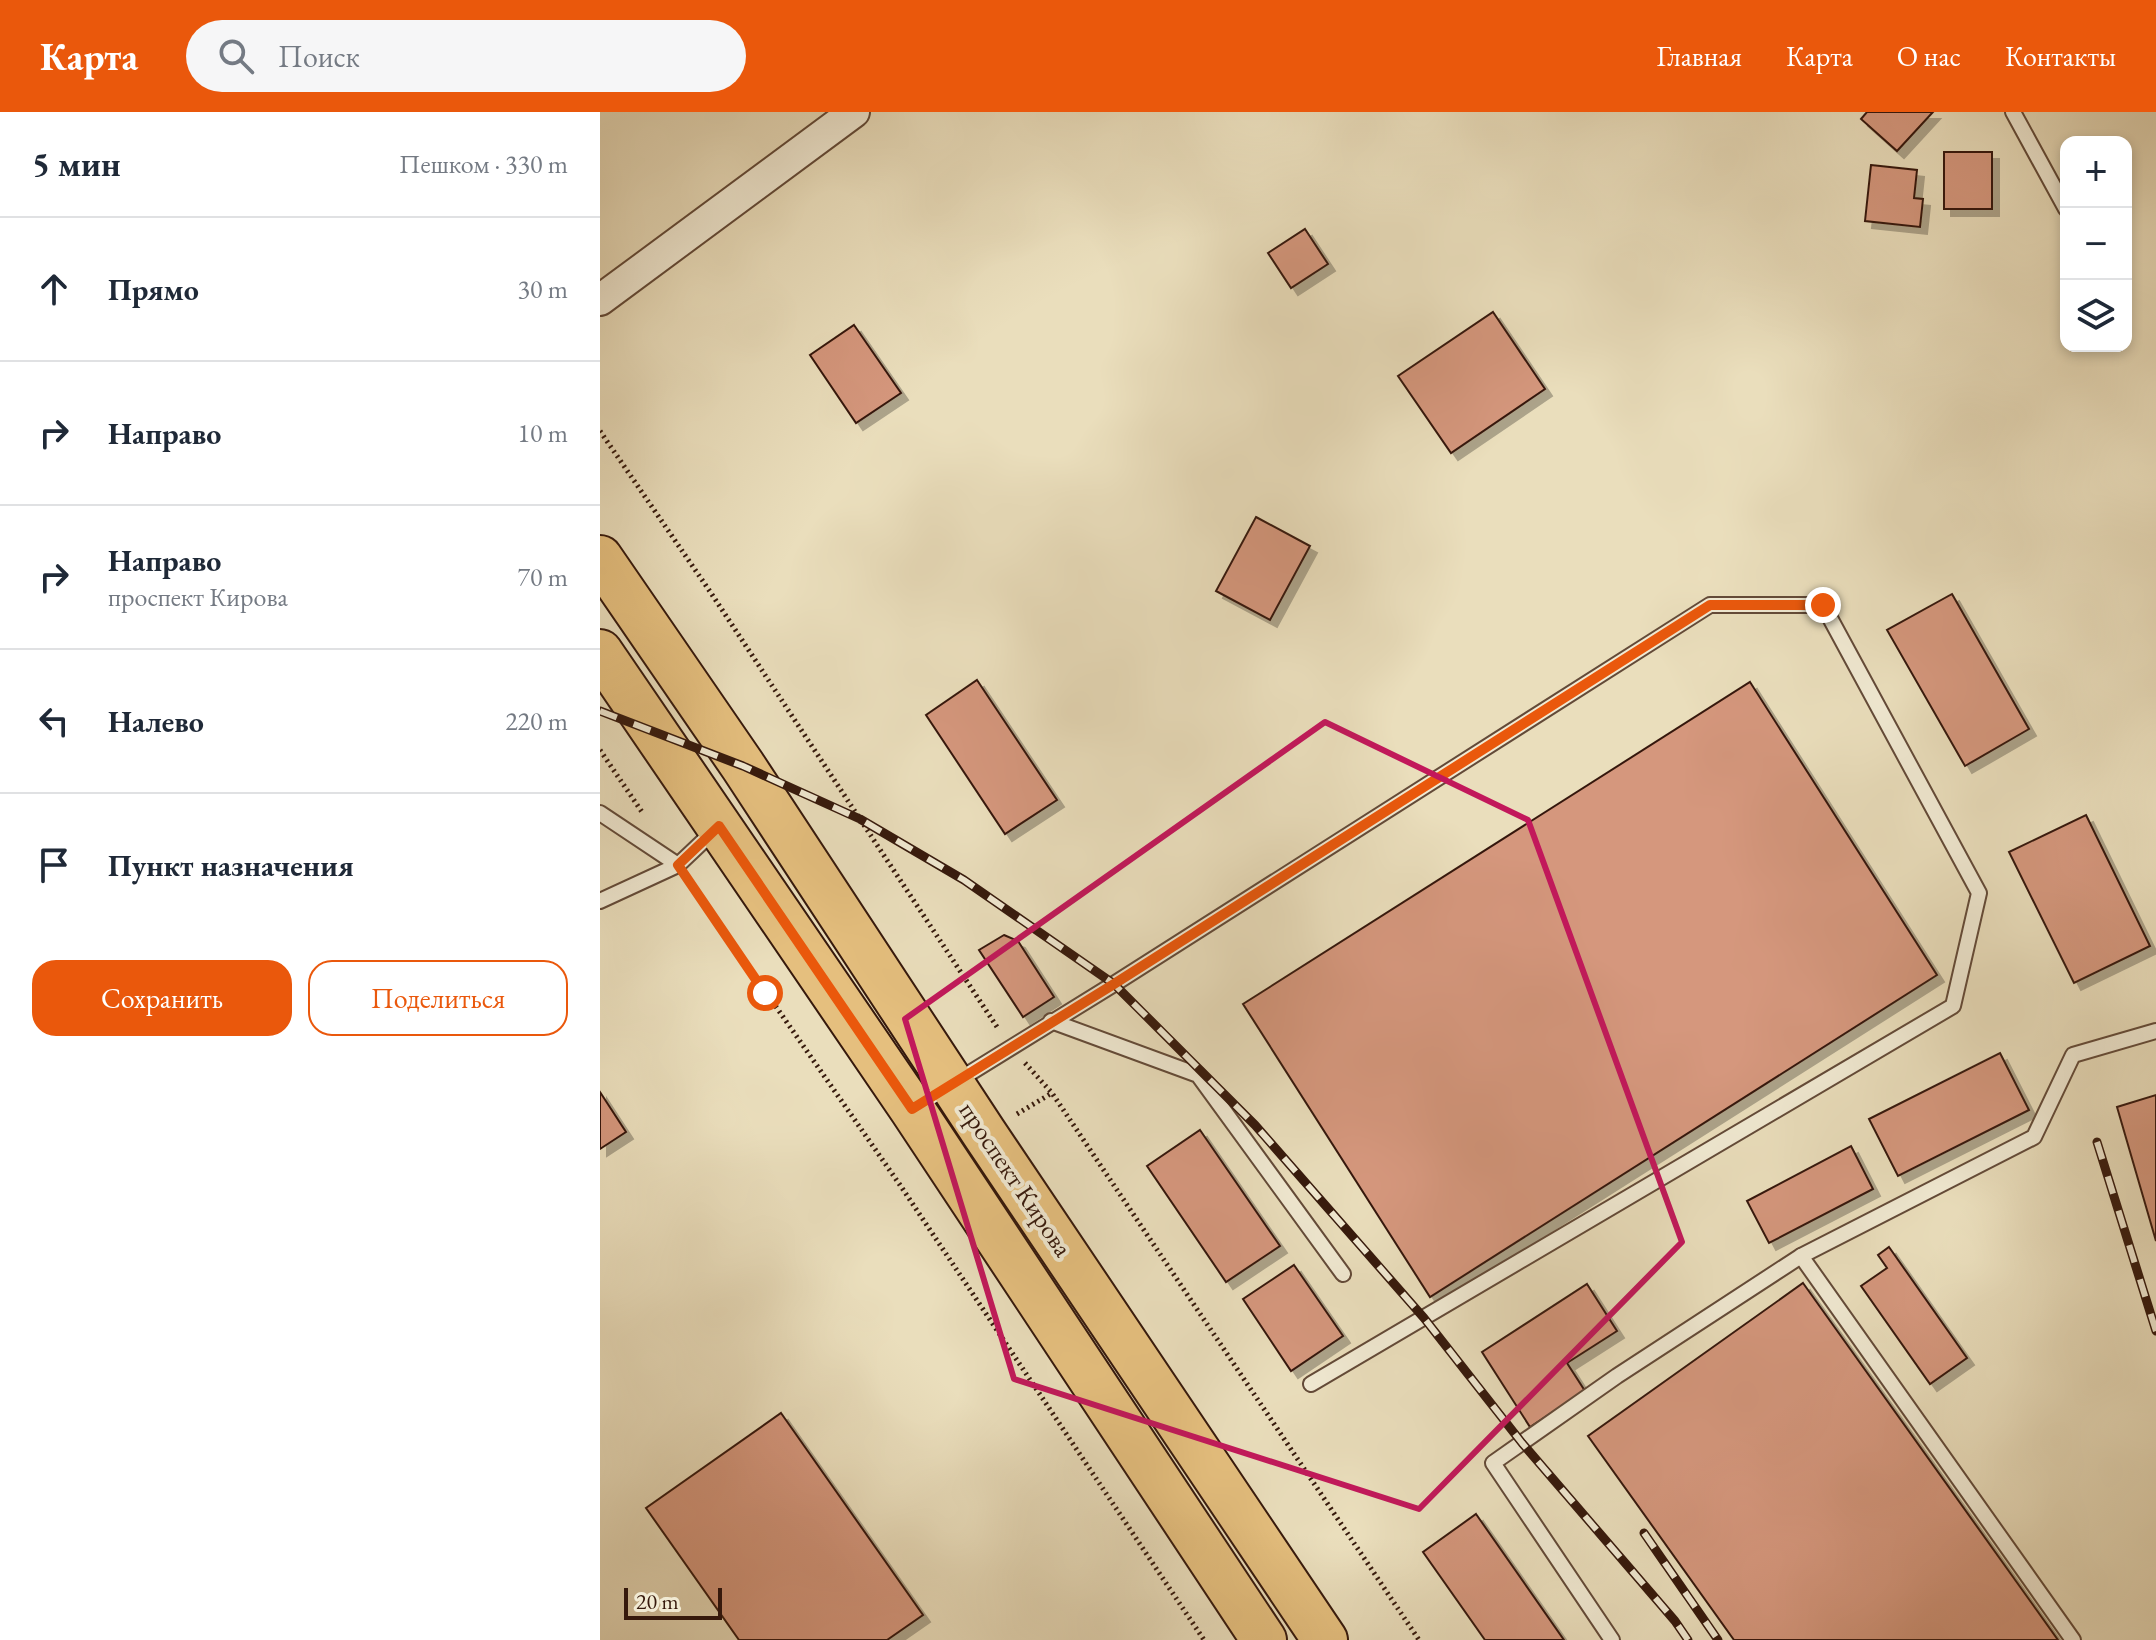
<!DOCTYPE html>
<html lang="ru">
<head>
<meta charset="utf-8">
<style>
	:root { --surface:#fff; --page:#f6f6f7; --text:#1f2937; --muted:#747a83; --line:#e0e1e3; --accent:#ea580c }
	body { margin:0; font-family:"EB Garamond",serif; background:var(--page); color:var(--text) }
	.controls { position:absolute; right:24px; top:24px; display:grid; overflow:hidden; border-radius:16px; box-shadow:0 4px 12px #0003 }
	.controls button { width:72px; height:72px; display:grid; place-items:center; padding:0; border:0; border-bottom:2px solid var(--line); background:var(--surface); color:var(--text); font:40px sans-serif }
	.scale { position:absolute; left:24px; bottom:20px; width:98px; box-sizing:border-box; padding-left:8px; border:4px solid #36190c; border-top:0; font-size:22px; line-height:28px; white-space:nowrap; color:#36190c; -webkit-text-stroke:6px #f1ead3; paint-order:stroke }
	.stop { position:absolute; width:24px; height:24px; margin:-18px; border:6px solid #ea580c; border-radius:50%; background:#fff }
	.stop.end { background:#ea580c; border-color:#fff; box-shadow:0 2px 8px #0008 }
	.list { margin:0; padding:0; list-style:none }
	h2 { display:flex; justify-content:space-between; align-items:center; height:104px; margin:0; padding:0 32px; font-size:34px }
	h2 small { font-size:26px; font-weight:400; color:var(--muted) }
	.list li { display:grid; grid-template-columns:52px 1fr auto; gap:24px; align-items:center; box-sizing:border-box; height:144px; padding:0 32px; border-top:2px solid var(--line) }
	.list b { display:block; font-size:30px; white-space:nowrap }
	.list p { margin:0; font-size:26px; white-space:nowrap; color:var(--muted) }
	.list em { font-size:26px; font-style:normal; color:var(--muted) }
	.actions { display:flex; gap:16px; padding:24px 32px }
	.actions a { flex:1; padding:18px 0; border:2px solid var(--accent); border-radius:24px; text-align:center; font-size:28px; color:var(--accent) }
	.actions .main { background:var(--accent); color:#fff }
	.icon { flex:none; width:44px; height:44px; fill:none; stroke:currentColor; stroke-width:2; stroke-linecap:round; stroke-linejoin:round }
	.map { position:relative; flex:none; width:1556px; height:1528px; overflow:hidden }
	header { display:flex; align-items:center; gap:48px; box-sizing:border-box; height:112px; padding:0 40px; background:var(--accent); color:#fff }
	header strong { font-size:38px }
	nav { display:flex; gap:44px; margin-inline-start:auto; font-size:28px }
	.search { width:560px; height:72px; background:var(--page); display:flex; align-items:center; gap:20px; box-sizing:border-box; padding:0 28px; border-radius:44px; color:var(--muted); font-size:30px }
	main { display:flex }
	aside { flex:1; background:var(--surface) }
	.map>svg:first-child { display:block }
	.building { fill:#d5977d; stroke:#36190c; stroke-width:2; filter:url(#shadow) }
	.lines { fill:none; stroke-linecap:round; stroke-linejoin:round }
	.service-casing { stroke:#634a38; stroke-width:18 }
	.minor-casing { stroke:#634a38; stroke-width:34 }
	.primary-casing { stroke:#36190c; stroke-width:48 }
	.path { stroke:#36190c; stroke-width:5; stroke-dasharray:2 4; stroke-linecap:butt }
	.service { stroke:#f1ead3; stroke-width:14 }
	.minor { stroke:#f1ead3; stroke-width:30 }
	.primary { stroke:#e5bf7e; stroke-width:44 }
	.rail-casing { stroke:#36190c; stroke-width:9 }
	.rail { stroke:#f1ead3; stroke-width:6; stroke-dasharray:18; stroke-linecap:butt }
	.route { stroke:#ea580c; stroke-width:10 }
	.marked { fill:none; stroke:#c2185b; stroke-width:6; stroke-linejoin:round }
	.labels { text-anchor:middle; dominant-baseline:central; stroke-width:8; stroke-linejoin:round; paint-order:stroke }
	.street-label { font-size:26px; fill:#36190c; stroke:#f1ead3 }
</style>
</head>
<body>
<header>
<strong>Карта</strong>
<div class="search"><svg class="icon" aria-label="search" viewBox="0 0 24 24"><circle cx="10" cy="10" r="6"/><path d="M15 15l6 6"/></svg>Поиск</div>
<nav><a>Главная</a><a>Карта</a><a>О нас</a><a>Контакты</a></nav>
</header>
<main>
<aside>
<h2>5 мин<small>Пешком · 330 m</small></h2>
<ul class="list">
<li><svg class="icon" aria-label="ahead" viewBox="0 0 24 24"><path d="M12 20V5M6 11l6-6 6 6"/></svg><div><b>Прямо</b></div><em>30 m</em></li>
<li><svg class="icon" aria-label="right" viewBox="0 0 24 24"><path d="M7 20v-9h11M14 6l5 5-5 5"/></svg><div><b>Направо</b></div><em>10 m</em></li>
<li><svg class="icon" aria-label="right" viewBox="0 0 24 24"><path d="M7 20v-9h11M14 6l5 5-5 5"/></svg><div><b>Направо</b><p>проспект Кирова</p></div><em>70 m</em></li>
<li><svg class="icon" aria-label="left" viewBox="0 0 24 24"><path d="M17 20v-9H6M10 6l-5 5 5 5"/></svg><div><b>Налево</b></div><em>220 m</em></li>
<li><svg class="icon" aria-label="arrive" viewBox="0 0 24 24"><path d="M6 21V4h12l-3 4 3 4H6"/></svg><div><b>Пункт назначения</b></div></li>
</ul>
<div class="actions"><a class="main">Сохранить</a><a>Поделиться</a></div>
</aside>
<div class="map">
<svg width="1556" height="1528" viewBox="0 0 1556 1528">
	<defs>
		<filter id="shadow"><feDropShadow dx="7" dy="7" stdDeviation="0" flood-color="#0004"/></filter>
	</defs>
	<rect width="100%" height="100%" fill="#eadebc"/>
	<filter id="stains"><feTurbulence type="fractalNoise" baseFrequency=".0025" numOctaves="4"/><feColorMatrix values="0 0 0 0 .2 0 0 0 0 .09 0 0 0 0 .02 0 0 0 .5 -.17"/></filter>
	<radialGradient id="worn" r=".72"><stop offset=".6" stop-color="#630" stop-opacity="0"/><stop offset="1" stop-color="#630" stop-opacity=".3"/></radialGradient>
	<g class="building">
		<path d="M1267 0H1333L1297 39 1261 7Z"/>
		<rect x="1344" y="40" width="48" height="57"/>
		<path d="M1271 53 1317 58 1314 86 1323 87 1320 115 1265 109Z"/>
		<path d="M705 117 728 152 691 176 668 141Z"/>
		<path d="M893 200 945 277 851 341 798 264Z"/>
		<path d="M254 213 301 281 256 311 210 243Z"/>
		<path d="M656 405 710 434 670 508 616 479Z"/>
		<path d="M1352 482 1429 617 1365 654 1287 518Z"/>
		<path d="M377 568 457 688 405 722 326 603Z"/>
		<path d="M1150 570 1337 863 830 1185 643 892Z"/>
		<path d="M1486 703 1550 834 1474 871 1409 740Z"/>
		<path d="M404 823 418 829 454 885 423 905 379 838Z"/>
		<path d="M1400 941 1429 998 1298 1064 1269 1007Z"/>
		<path d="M0 980 26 1020 0 1037Z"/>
		<path d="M1556 983V1129L1517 995Z"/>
		<path d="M600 1018 680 1134 626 1170 547 1054Z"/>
		<path d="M1251 1034 1273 1077 1169 1131 1147 1089Z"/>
		<path d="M1289 1135 1367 1246 1330 1272 1261 1174 1287 1156 1278 1143Z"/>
		<path d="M694 1153 743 1224 691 1259 643 1187Z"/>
		<path d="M1203 1171 1458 1528H1134L988 1324Z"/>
		<path d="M987 1172 1017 1219 967 1251 985 1279 930 1315 882 1240Z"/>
		<path d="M181 1301 323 1503 287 1528H139L46 1396Z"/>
		<path d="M876 1402 964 1528H885L823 1440Z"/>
	</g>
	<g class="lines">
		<defs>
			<g id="service">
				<path d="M1413 0 1466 97"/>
				<path d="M0 701 78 753 116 717"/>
				<path d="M0 789 78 753"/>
				<path d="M451 909 598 963 743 1162"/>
				<path d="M315 995 514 872 1110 493H1223L1379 781 1353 894 711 1272"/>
				<path d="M1201 1144 1473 1528"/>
				<path d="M1012 1528 893 1351 1017 1264 1201 1144 1434 1025 1473 943 1556 919"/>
			</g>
			<path id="minor" d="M0 188 254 0"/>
			<g id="primary">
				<path d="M0 446 143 654 384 1021 725 1528"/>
				<path d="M0 540 312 997 664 1528"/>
			</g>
		</defs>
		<use href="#service" class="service-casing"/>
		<use href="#minor" class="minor-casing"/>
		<use href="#primary" class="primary-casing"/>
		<g class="path">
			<path d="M0 319 111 481 399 918"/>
			<path d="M0 638 42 700"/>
			<path d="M90 771 300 1073 604 1528"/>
			<path d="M425 951 452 981 819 1528"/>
			<path d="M417 1002 452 981"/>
		</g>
		<use href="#service" class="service"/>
		<use href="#minor" class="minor"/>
		<use href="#primary" class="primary"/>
		<defs>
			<g id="rail">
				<path d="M0 599 143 654 260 707 364 768 514 872 655 1013 824 1206 922 1331 1075 1509 1088 1528"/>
				<path d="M1497 1030 1556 1219"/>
				<path d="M1044 1421 1118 1528"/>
			</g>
		</defs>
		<use href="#rail" class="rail-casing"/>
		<use href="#rail" class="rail"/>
	</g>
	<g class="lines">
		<path class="route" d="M165 881 78 753 119 714 312 997 514 872 1110 493H1223"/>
	</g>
	<path class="marked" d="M725 610 928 708 1082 1130 819 1397 414 1267 305 907Z"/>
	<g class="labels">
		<g class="street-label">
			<text transform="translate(416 1067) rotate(56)">проспект Кирова</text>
		</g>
	</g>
	<rect width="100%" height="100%" filter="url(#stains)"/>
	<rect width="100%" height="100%" fill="url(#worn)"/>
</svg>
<div class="controls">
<button>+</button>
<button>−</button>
<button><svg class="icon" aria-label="layers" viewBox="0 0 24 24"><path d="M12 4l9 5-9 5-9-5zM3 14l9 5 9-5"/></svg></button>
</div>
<div class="scale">20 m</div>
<div class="stop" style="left:165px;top:881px"></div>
<div class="stop end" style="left:1223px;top:493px"></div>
</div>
</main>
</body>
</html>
